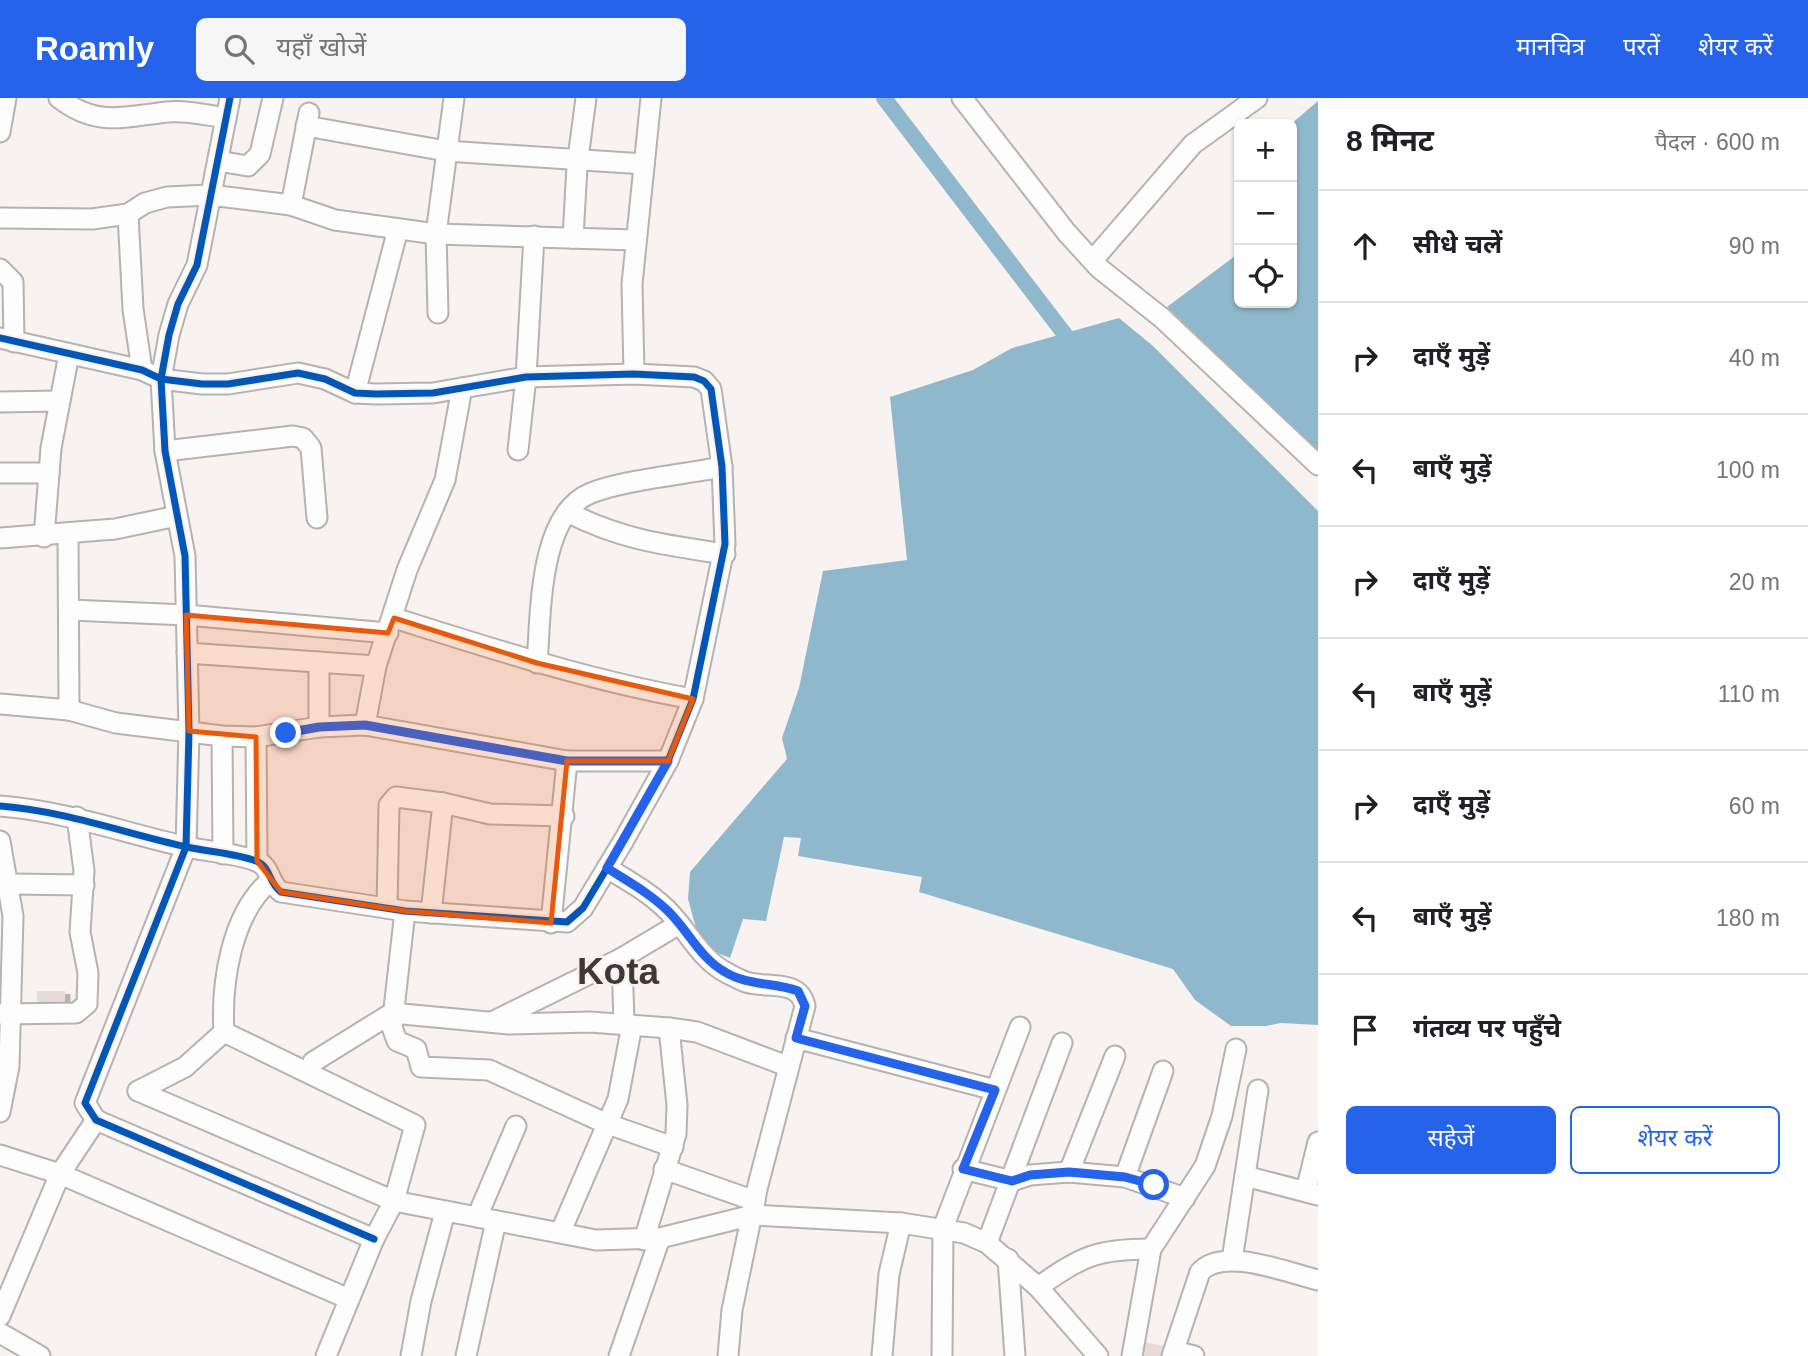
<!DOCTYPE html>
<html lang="hi">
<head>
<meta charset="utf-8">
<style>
	:root { --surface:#fff; --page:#f6f6f6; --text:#202124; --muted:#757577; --line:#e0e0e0; --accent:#2563eb }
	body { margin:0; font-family:Arial,"Noto Sans Devanagari",sans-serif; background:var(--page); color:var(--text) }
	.controls { position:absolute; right:21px; top:21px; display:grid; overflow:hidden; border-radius:10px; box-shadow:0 2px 5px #0004 }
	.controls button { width:63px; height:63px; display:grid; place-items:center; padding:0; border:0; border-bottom:2px solid var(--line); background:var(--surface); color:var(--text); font:35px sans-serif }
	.stop { position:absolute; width:21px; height:21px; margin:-16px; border:5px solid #2563eb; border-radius:50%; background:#fff }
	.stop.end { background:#2563eb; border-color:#fff; box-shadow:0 2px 7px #0008 }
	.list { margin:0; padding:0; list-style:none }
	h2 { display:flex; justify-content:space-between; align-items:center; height:91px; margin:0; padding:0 28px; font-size:30px }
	h2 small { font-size:23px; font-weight:400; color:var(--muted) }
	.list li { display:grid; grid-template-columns:46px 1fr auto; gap:21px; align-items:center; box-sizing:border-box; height:112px; padding:0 28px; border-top:2px solid var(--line) }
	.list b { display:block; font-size:26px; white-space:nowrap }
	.list em { font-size:23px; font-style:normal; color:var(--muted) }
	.actions { display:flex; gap:14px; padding:21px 28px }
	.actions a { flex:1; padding:16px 0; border:2px solid var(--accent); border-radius:10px; text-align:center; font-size:24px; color:var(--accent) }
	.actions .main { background:var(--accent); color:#fff }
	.icon { flex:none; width:38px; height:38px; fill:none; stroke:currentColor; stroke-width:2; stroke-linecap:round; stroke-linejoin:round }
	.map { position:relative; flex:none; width:1318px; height:1258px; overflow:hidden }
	header { display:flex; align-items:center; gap:42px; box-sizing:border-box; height:98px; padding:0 35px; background:var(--accent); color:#fff }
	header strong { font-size:33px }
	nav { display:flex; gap:38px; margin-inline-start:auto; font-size:24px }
	.search { width:490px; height:63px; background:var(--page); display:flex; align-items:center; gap:18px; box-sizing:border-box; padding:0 24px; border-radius:10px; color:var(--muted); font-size:26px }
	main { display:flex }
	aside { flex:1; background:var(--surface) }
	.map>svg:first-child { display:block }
	.water { fill:#90b8cc }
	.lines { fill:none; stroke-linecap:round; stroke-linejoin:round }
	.canal { stroke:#90b8cc; stroke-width:16 }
	.building { fill:#e9dbd7; filter:url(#shadow) }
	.minor-casing { stroke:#b6b2b1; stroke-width:23 }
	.minor { stroke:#fefdfd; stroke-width:19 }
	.cycleway-casing { stroke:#fbf0ed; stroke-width:11 }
	.cycleway { stroke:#0057b8; stroke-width:7 }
	.route { stroke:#2563eb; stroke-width:9 }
	.marked { fill:#e8590c; fill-opacity:0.2; stroke:#e8590c; stroke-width:5; stroke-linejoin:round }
	.labels { text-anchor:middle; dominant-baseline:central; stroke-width:5; stroke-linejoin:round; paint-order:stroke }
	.town-label { font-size:37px; font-weight:bold; fill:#403836; stroke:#fbf0ed }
</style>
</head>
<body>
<header>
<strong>Roamly</strong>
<div class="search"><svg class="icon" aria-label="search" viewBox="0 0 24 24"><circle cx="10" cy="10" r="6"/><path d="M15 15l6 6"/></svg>यहाँ खोजें</div>
<nav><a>मानचित्र</a><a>परतें</a><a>शेयर करें</a></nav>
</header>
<main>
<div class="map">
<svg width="1318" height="1258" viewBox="0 0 1318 1258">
	<defs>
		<filter id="shadow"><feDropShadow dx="5.5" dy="3" stdDeviation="0" flood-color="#0004"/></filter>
	</defs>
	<rect width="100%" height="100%" fill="#f8f2f0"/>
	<g class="water">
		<path d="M1318 3V354L1167 209 1239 155V205H1292L1291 26Z"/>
		<path d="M1119 220 1153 248 1318 413V927L1281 925 1266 928H1231L1195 902 1173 871 919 794 922 779 798 758 801 740 784 739 766 823 743 821 730 860 701 848 688 801 690 774 787 661 782 640 799 590 823 473 907 462 890 299 973 272 1012 250Z"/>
	</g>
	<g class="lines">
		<path class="canal" d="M884 0 1076 251"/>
	</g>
	<g class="building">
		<rect x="37" y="893" width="28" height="16"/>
		<path d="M1144 1244 1169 1249 1167 1258H1141Z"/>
	</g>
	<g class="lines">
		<defs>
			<g id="minor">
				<path d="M59 0C96 29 124 19 167 14 186 12 207 17 226 20"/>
				<path d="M230 0 197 167 178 206 169 237 161 281 165 353 185 458 189 633 186 749 85 1005 96 1022 374 1141"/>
				<path d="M962 0 1067 135 1099 170 1162 220 1318 367"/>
				<path d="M306 28 446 53 644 66"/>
				<path d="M0 34 6 0"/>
				<path d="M218 63 248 68 260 56 273 0"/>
				<path d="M291 107 309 15"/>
				<path d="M128 116 133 211 142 272"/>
				<path d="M0 120 92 121 128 116 145 105 167 99 210 97 291 107 335 122 436 136 636 142"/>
				<path d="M573 140 577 68 586 0"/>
				<path d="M1093 162 1193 46 1257 0"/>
				<path d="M0 171 13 184 14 244"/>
				<path d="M438 215 436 136 454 0"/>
				<path d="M0 240 142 272 161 281 202 286H228L298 275 325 281 355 295 376 296 433 295 526 279 634 276 694 279 704 283 711 291 722 369 725 446 693 601 668 663 624 742 583 810 567 824 405 813 281 794C268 785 271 768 256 763 235 755 209 754 187 749 124 735 65 713 0 708"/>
				<path d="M634 276 632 186 651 0"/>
				<path d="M355 295 398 131"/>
				<path d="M0 304 59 303"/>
				<path d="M518 352 526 279 534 138"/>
				<path d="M165 353 293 338 303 340 311 350 317 420"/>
				<path d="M0 375H49"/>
				<path d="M567 414C622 442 665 447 725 456"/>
				<path d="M68 435 69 612"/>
				<path d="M44 439 51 350 69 256"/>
				<path d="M0 440 115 431 177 418"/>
				<path d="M70 512 186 517 388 535"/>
				<path d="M394 520C493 551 591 583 693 601"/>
				<path d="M187 555 376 568"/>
				<path d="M537 565C541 518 538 416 591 395 624 382 686 376 722 369"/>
				<path d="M0 606 69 612 116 625 222 638 256 639 319 629 365 627 567 663H668"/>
				<path d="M365 627 376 568 407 472 445 382 462 290"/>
				<path d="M319 629V564"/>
				<path d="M222 638 223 756"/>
				<path d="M256 639 257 763"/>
				<path d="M0 743 13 818 9 968 0 1014"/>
				<path d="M607 770C630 784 654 797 672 817 690 837 702 862 727 875 733 878 740 882 746 884 766 891 799 880 805 908L758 1087 732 1212 728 1258"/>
				<path d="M10 786 84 787"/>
				<path d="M387 810 389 707 396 699 443 705 490 716 564 718"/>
				<path d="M405 813 392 929 397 943 416 951 421 969 489 972 605 1025 673 1049"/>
				<path d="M431 815 443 705"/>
				<path d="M551 825 567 663"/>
				<path d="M622 860 624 925"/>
				<path d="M0 916 76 915 87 906 88 875 80 834 84 773 77 719"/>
				<path d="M492 924 622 860 679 826"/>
				<path d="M224 934C221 886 231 816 270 783"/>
				<path d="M796 940 995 992"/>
				<path d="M313 964 392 915 509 926 590 924 669 930 697 934 787 968"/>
				<path d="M138 993 394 1103 596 1142 660 1140 753 1117 901 1125 964 1135 987 1145 1038 1189 1098 1258"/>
				<path d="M138 993 185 969 224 934 415 1027 394 1103 374 1141 326 1258"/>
				<path d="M0 1057 60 1076 349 1201"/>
				<path d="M664 1071 755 1103"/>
				<path d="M963 1071 1012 1083 1030 1077 1069 1074 1125 1079 1185 1100"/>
				<path d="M1069 1074 1115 958"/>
				<path d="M1245 1078 1318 1097"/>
				<path d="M1125 1079 1163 973"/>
				<path d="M1306 1093 1318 1044"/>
				<path d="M477 1119 516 1028"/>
				<path d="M561 1133 618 1001 632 927"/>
				<path d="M644 1142 676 1036 677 1007 669 930"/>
				<path d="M987 1145 1062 945"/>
				<path d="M1008 1161 1015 1258"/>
				<path d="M1232 1162 1258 992"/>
				<path d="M1038 1189C1083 1158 1096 1151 1151 1151"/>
				<path d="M0 1218 60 1076 96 1022"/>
				<path d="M0 1235 40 1258"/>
				<path d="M1174 1253 1194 1258"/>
				<path d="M411 1258 421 1203 445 1114"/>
				<path d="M466 1258 496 1123"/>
				<path d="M619 1258 660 1140"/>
				<path d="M882 1258 889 1176 901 1125"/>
				<path d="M942 1258 943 1130 1020 929"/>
				<path d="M1132 1258 1151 1151 1205 1068 1222 1018 1236 951"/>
				<path d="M1172 1258 1200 1174C1223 1148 1288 1175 1318 1182"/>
			</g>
		</defs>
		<use href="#minor" class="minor-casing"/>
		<use href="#minor" class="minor"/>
		<defs>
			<g id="cycleway">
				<path d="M230 0 197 167 178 206 169 237 161 281 165 353 185 458 189 633 186 749 85 1005 96 1022 374 1141"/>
				<path d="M0 240 142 272 161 281 202 286H228L298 275 325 281 355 295 376 296 433 295 526 279 634 276 694 279 704 283 711 291 722 369 725 446 693 601 668 663 624 742 583 810 567 824 405 813 281 794C268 785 271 768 256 763 235 755 209 754 187 749 124 735 65 713 0 708"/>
			</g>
		</defs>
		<use href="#cycleway" class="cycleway-casing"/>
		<use href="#cycleway" class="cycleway"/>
	</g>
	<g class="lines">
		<path class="route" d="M286 635 319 629 365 627 567 663H668L607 770C629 784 651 796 669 814 689 834 700 860 725 874 748 888 773 884 798 893L805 908 796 940 995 992 963 1071 1012 1083 1030 1077 1069 1074 1125 1079 1154 1087"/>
	</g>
	<path class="marked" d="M186 517 388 535 394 520 537 565 693 601 668 663H567L551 825 405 813 281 794 257 763 256 639 189 633Z"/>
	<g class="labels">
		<g class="town-label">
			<text x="618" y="873">Kota</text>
		</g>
	</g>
</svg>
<div class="controls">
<button>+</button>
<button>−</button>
<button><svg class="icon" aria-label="locate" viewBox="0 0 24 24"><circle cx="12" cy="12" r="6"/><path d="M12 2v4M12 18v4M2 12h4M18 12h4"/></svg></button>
</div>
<div class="stop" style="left:1154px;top:1087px"></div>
<div class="stop end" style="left:286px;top:635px"></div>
</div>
<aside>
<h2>8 मिनट<small>पैदल · 600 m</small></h2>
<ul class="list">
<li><svg class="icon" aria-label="ahead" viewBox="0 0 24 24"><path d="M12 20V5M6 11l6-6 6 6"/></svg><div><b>सीधे चलें</b></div><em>90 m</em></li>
<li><svg class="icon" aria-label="right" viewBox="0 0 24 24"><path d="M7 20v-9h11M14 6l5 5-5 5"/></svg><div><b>दाएँ मुड़ें</b></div><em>40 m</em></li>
<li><svg class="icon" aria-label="left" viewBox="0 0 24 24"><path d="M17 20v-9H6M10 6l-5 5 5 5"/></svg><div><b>बाएँ मुड़ें</b></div><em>100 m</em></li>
<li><svg class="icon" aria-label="right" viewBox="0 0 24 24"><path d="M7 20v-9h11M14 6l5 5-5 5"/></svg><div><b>दाएँ मुड़ें</b></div><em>20 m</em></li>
<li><svg class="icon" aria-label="left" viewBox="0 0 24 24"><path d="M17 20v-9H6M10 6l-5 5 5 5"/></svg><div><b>बाएँ मुड़ें</b></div><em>110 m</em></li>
<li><svg class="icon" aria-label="right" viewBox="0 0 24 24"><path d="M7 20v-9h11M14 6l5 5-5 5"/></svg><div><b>दाएँ मुड़ें</b></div><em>60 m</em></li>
<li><svg class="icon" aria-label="left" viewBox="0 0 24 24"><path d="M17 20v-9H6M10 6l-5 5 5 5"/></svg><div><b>बाएँ मुड़ें</b></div><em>180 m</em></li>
<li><svg class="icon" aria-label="arrive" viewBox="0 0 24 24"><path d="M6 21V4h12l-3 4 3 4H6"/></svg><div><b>गंतव्य पर पहुँचे</b></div></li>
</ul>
<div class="actions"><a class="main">सहेजें</a><a>शेयर करें</a></div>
</aside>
</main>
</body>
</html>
